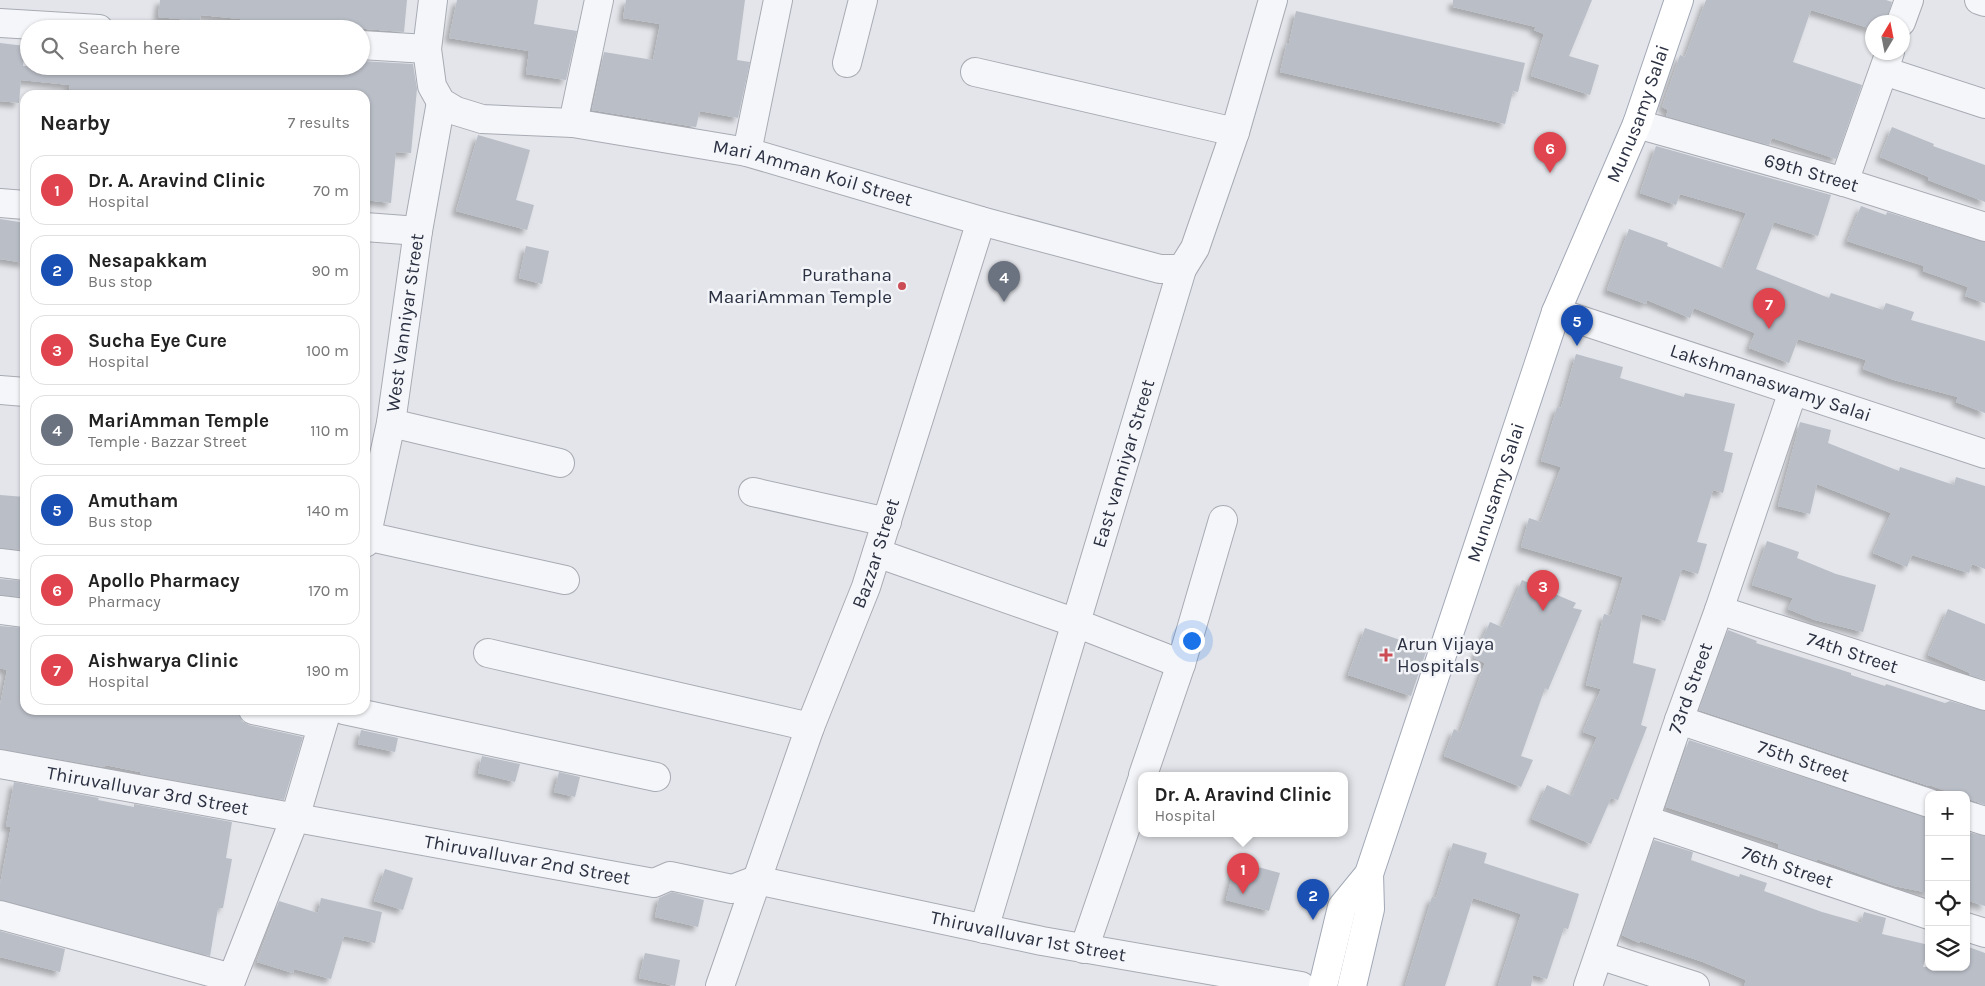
<!DOCTYPE html>
<html lang="en">
<head>
<meta charset="utf-8">
<style>
	:root { --surface:#fff; --page:#f6f6f6; --text:#222; --muted:#767676; --line:#e0e0e0; --accent:#cb4c54 }
	body { margin:0; font-family:Karla,sans-serif; background:var(--page); color:var(--text) }
	.controls { position:absolute; right:15px; bottom:15px; display:grid; overflow:hidden; border-radius:10px; box-shadow:0 1px 4px #0004 }
	.controls button { width:45px; height:45px; display:grid; place-items:center; padding:0; border:0; border-bottom:1px solid var(--line); background:var(--surface); color:var(--text); font:25px sans-serif }
	.compass { position:absolute; left:1865px; top:15px; width:45px; height:45px; border-radius:50%; background:var(--surface); box-shadow:0 1px 4px #0004; rotate:10deg }
	.you { position:absolute; left:1191px; top:640px; width:18px; height:18px; margin:-12px; border:4px solid #fff; border-radius:50%; background:#1a73e8; box-shadow:0 0 0 8px #1a73e833 }
	.badge { display:grid; place-items:center; width:32px; height:32px; border-radius:50%; background:var(--accent); color:#fff; font-size:16px; font-weight:700 }
	.pin { position:absolute; translate:-50% -41px; filter:drop-shadow(0 1px 2px #0008) }
	.pin::after { content:''; position:absolute; top:26px; width:18px; height:15px; background:inherit; clip-path:polygon(0 0,100% 0,50% 100%) }
	.popup { position:absolute; left:1138px; top:772px; width:210px; height:65px; box-sizing:border-box; display:grid; place-content:center; border-radius:10px; background:var(--surface); filter:drop-shadow(0 1px 4px #0005); font-size:16px; white-space:nowrap; color:var(--muted) }
	.popup b { font-size:19px; color:var(--text) }
	.popup::after { content:''; position:absolute; left:50%; top:100%; margin-left:-10px; border:10px solid transparent; border-top-color:var(--surface) }
	.list { margin:0; padding:0; list-style:none }
	h2 { display:flex; justify-content:space-between; align-items:center; height:65px; margin:0; padding:0 20px; font-size:21px }
	h2 small { font-size:16px; font-weight:400; color:var(--muted) }
	.list li { display:grid; grid-template-columns:32px 1fr auto; gap:15px; align-items:center; box-sizing:border-box; height:70px; margin:0 10px 10px; padding:0 10px; border:1px solid var(--line); border-radius:15px }
	.list b { display:block; font-size:19px; white-space:nowrap }
	.list p { margin:0; font-size:16px; white-space:nowrap; color:var(--muted) }
	.list em { font-size:16px; font-style:normal; color:var(--muted) }
	.icon { flex:none; width:28px; height:28px; fill:none; stroke:currentColor; stroke-width:2; stroke-linecap:round; stroke-linejoin:round }
	.map { position:relative; flex:none; width:1985px; height:986px; overflow:hidden }
	.search { position:absolute; background:var(--surface); box-shadow:0 1px 4px #0004; left:20px; top:20px; width:350px; height:55px; display:flex; align-items:center; gap:12px; box-sizing:border-box; padding:0 18px; border-radius:28px; color:var(--muted); font-size:19px }
	.panel { position:absolute; background:var(--surface); box-shadow:0 1px 4px #0004; left:20px; top:90px; width:350px; height:625px; border-radius:15px }
	.map>svg:first-child { display:block }
	.building { fill:#babec7; filter:url(#shadow) }
	.lines { fill:none; stroke-linecap:round; stroke-linejoin:round }
	.minor-casing { stroke:#a8abb4; stroke-width:30 }
	.major-casing { stroke:#a2a8b6; stroke-width:30 }
	.minor { stroke:#f5f6f9; stroke-width:28 }
	.major { stroke:#fff; stroke-width:28 }
	.poi-dot { fill:#cb4c54; stroke:#f2f4f8; stroke-width:2 }
	.labels { text-anchor:middle; dominant-baseline:central; stroke-width:5; stroke-linejoin:round; paint-order:stroke }
	.street-label { font-size:19px; fill:#2b3142; stroke:#f2f4f8 }
	.poi-label { font-size:19px; fill:#2b3142; stroke:#f2f4f8; text-anchor:end }
</style>
</head>
<body>
<div class="map">
<svg width="1985" height="986" viewBox="0 0 1985 986">
	<defs>
		<filter id="shadow"><feDropShadow dx="-4.5" dy="4.5" stdDeviation="2.5" flood-color="#0004"/></filter>
	</defs>
	<rect width="100%" height="100%" fill="#e3e5ea"/>
	<g class="building">
		<path d="M160 0H407L404 32 278 22 277 27 240 23V19L201 15 200 21 158 17Z"/>
		<path d="M457 0H538L534 24 577 31 566 80 526 74 529 51 449 38Z"/>
		<path d="M626 0H745L737 60 750 62 738 118 700 111 696 127 592 110 604 52 653 60 660 24 623 18Z"/>
		<path d="M1453 0H1592L1569 56 1599 65 1590 95 1531 76 1544 34 1534 30 1536 27 1453 7Z"/>
		<path d="M1706 0H1886L1892 2 1886 22H1872V29L1811 10 1793 62 1862 85 1836 159 1772 138 1769 145 1666 116 1668 110 1662 107 1680 55 1685 57Z"/>
		<path d="M1296 11 1525 63 1518 92 1513 91 1505 124 1280 72 1287 43H1289Z"/>
		<path d="M0 43 25 46 23 66H361V61L413 64 417 89 411 153 396 152 391 203 365 200V95H69L70 85 21 80 19 103 0 101Z"/>
		<path d="M1892 127 1934 144 1933 146 1985 165V202L1928 180 1929 177 1880 157Z"/>
		<path d="M478 135 530 150 516 200 534 205 527 230 456 211Z"/>
		<path d="M1656 146 1831 195 1818 236 1774 222 1756 269 1829 298 1831 293 1883 310 1886 303 1914 312 1911 320 1985 341V413L1956 402 1958 397 1894 380 1863 369 1866 360 1798 339 1789 363 1749 348 1755 333 1694 308 1690 318 1647 300 1646 304 1607 290 1629 229 1668 243 1667 246 1724 269 1746 213 1680 194 1676 205 1640 193Z"/>
		<path d="M1861 206 1886 215 1887 212 1985 242V303L1965 296 1968 287 1923 271 1924 266 1847 241Z"/>
		<path d="M0 219 25 223V263L0 259Z"/>
		<path d="M526 246 549 251 542 284 519 278Z"/>
		<path d="M1576 354 1623 367 1620 378 1684 397 1685 393 1735 404 1724 451 1733 453 1723 493 1713 490 1697 542 1707 544 1698 574 1682 569 1665 621 1642 614 1633 663 1656 669 1641 725 1647 727 1618 800 1611 798 1591 844 1532 819 1547 785 1572 796 1597 737 1583 732 1601 689 1586 685 1604 614 1611 616 1623 577 1521 547 1529 518 1541 522 1561 467 1541 461 1557 407 1561 408Z"/>
		<path d="M1800 422 1831 430 1828 443 1899 471 1900 467 1954 485 1956 477 1985 486V569L1972 564 1969 573 1912 555 1907 567 1873 553 1891 513 1817 484 1810 514 1778 506Z"/>
		<path d="M0 495 25 497V550L0 548Z"/>
		<path d="M1767 541 1799 552 1797 558 1836 574 1876 585 1863 632 1815 620 1788 609 1793 598 1752 585Z"/>
		<path d="M0 579 25 581V597L0 595Z"/>
		<path d="M1522 580 1576 603 1573 608 1582 610 1548 690 1545 688 1521 756 1533 760 1521 787 1444 756 1454 729 1460 732 1485 663 1474 658 1490 622 1502 627Z"/>
		<path d="M1948 609 1985 624V680L1969 675 1970 673 1928 655Z"/>
		<path d="M0 626 25 628V710H238L242 721 249 725 303 737 284 800 140 774V772L105 765 104 767 0 749V705L7 670 0 668Z"/>
		<path d="M1365 628 1427 649 1411 696 1348 675Z"/>
		<path d="M1728 630 1757 641 1756 643 1851 673V675L1885 686 1886 684 1945 703 1950 701 1985 711V805L1966 798V795H1958L1929 785V786L1699 710Z"/>
		<path d="M361 730 398 738 395 752 358 744Z"/>
		<path d="M1689 740 1929 818V893L1894 886 1817 859 1816 861 1778 848 1779 844 1666 807Z"/>
		<path d="M482 756 520 764 515 782 478 773Z"/>
		<path d="M559 772 580 777 575 797 554 792Z"/>
		<path d="M14 782 99 798 98 800 134 807V804L232 822 226 858 232 859 223 908H218L210 956 0 900V884L11 827 6 826Z"/>
		<path d="M1967 832 1985 836V906L1966 900Z"/>
		<path d="M1654 840 1693 852 1691 860 1739 877 1740 874 1767 883 1764 891 1822 912 1861 923 1864 912 1886 918 1882 934 1929 945 1923 967H1966V946L1985 953V986H1744L1746 980 1703 962 1640 941 1639 943 1622 935Z"/>
		<path d="M1453 843 1487 853 1484 863 1579 894 1568 929 1564 928 1547 979 1533 975 1531 986H1498L1521 914 1473 898 1445 986H1405L1432 897 1436 898Z"/>
		<path d="M1236 861 1280 873 1269 911 1226 900Z"/>
		<path d="M385 869 413 878 403 910 374 901Z"/>
		<path d="M672 892 704 900 698 927 655 917 659 898Z"/>
		<path d="M321 898 382 912 375 943 344 936 331 979 294 969 293 973 257 962 279 901 318 913Z"/>
		<path d="M0 931 65 949 60 972 0 957Z"/>
		<path d="M645 953 680 960 675 986 639 978Z"/>
	</g>
	<g class="lines">
		<defs>
			<g id="minor">
				<path id="s1" d="M433 0 427 49 432 86 441 102 456 111 482 119 573 123 747 152 981 221 1160 269H1182"/>
				<path d="M1979 0 1985 2"/>
				<path d="M1901 22 1909 0"/>
				<path d="M0 23 99 29"/>
				<path d="M361 45 427 49"/>
				<path d="M847 63 863 0"/>
				<path d="M1884 71 1985 104"/>
				<path d="M975 72 1235 132"/>
				<path d="M573 123 599 0"/>
				<path id="s2" d="M1637 124 1844 182 1985 227"/>
				<path d="M747 152 778 0"/>
				<path d="M1844 182 1890 52"/>
				<path d="M0 203 25 205"/>
				<path d="M365 227 418 231"/>
				<path id="s3" d="M1556 312 1985 454"/>
				<path d="M0 390 25 392"/>
				<path d="M391 423 560 463"/>
				<path d="M753 492 887 522"/>
				<path d="M366 536 565 580"/>
				<path id="s4" d="M365 543 391 423 418 231 441 102"/>
				<path d="M877 553 1076 623 1181 664 1223 520"/>
				<path d="M0 563 25 566"/>
				<path d="M0 610 25 613"/>
				<path id="s5" d="M1719 610 1985 696"/>
				<path d="M488 653 810 727"/>
				<path d="M253 710 322 725"/>
				<path d="M344 710 656 777"/>
				<path id="s6" d="M1679 720 1929 803"/>
				<path id="s7" d="M0 764 654 883 670 876 732 889 756 880"/>
				<path d="M1143 775 1181 664"/>
				<path d="M1966 815 1985 821"/>
				<path id="s8" d="M1646 820 1929 915"/>
				<path id="s9" d="M756 880 1042 941 1301 986"/>
				<path d="M0 915 232 978"/>
				<path d="M1966 927 1985 933"/>
				<path id="s10" d="M984 929 1182 269 1195 248 1235 132 1273 0"/>
				<path d="M1084 949 1142 780"/>
				<path d="M1599 955 1695 986"/>
				<path d="M229 986 295 818 327 710"/>
				<path id="s11" d="M720 986 810 727 866 587 981 221"/>
				<path id="s12" d="M1588 986 1679 720 1719 610 1793 391"/>
			</g>
			<g id="major">
				<path id="s13" d="M1323 986 1342 907 1369 874 1556 312 1637 124 1679 0"/>
				<path d="M1352 986 1370 909 1369 874"/>
			</g>
		</defs>
		<use href="#minor" class="minor-casing"/>
		<use href="#major" class="major-casing"/>
		<use href="#minor" class="minor"/>
		<use href="#major" class="major"/>
	</g>
	<g class="poi-dot">
		<circle cx="902" cy="286" r="5"/>
		<path d="M1383.5 647.5h5v5h5v5h-5v5h-5v-5h-5v-5h5z"/>
	</g>
	<g class="labels">
		<g class="street-label">
			<text stroke="none"><textPath href="#s13" startOffset="931">Munusamy Salai</textPath></text>
			<text stroke="none"><textPath href="#s2" startOffset="181">69th Street</textPath></text>
			<text stroke="none"><textPath href="#s1" startOffset="486">Mari Amman Koil Street</textPath></text>
			<text stroke="none"><textPath href="#s4" startOffset="224">West Vanniyar Street</textPath></text>
			<text stroke="none"><textPath href="#s3" startOffset="226">Lakshmanaswamy Salai</textPath></text>
			<text stroke="none"><textPath href="#s10" startOffset="486">East vanniyar Street</textPath></text>
			<text stroke="none"><textPath href="#s13" startOffset="526">Munusamy Salai</textPath></text>
			<text stroke="none"><textPath href="#s11" startOffset="460">Bazzar Street</textPath></text>
			<text stroke="none"><textPath href="#s5" startOffset="140">74th Street</textPath></text>
			<text stroke="none"><textPath href="#s12" startOffset="315">73rd Street</textPath></text>
			<text stroke="none"><textPath href="#s6" startOffset="131">75th Street</textPath></text>
			<text stroke="none"><textPath href="#s7" startOffset="150">Thiruvalluvar 3rd Street</textPath></text>
			<text stroke="none"><textPath href="#s7" startOffset="536">Thiruvalluvar 2nd Street</textPath></text>
			<text stroke="none"><textPath href="#s8" startOffset="149">76th Street</textPath></text>
			<text stroke="none"><textPath href="#s9" startOffset="278">Thiruvalluvar 1st Street</textPath></text>
		</g>
		<g class="poi-label">
			<text x="892" y="275">Purathana<tspan x="892" dy="22">MaariAmman Temple</tspan></text>
			<text x="1397" y="644" text-anchor="start">Arun Vijaya<tspan x="1397" dy="22">Hospitals</tspan></text>
		</g>
	</g>
</svg>
<div class="controls">
<button>+</button>
<button>−</button>
<button><svg class="icon" aria-label="locate" viewBox="0 0 24 24"><circle cx="12" cy="12" r="6"/><path d="M12 2v4M12 18v4M2 12h4M18 12h4"/></svg></button>
<button><svg class="icon" aria-label="layers" viewBox="0 0 24 24"><path d="M12 4l9 5-9 5-9-5zM3 14l9 5 9-5"/></svg></button>
</div>
<svg class="compass" viewBox="-18 -18 36 36"><path d="M0-13l5 13h-10z" fill="#e53935"/><path d="M0 13l5-13h-10z" fill="#767676"/></svg>
<div class="you"></div>
<div class="pin badge" style="left:1243px;top:894px;background:#e0444e">1</div>
<div class="popup"><b>Dr. A. Aravind Clinic</b>Hospital</div>
<div class="pin badge" style="left:1313px;top:920px;background:#1a4fb4">2</div>
<div class="pin badge" style="left:1543px;top:611px;background:#e0444e">3</div>
<div class="pin badge" style="left:1004px;top:302px;background:#6b7280">4</div>
<div class="pin badge" style="left:1577px;top:346px;background:#1a4fb4">5</div>
<div class="pin badge" style="left:1550px;top:173px;background:#e0444e">6</div>
<div class="pin badge" style="left:1769px;top:329px;background:#e0444e">7</div>
<div class="search"><svg class="icon" aria-label="search" viewBox="0 0 24 24"><circle cx="10" cy="10" r="6"/><path d="M15 15l6 6"/></svg>Search here</div>
<section class="panel">
<h2>Nearby<small>7 results</small></h2>
<ul class="list">
<li><span class="badge" style="background:#e0444e">1</span><div><b>Dr. A. Aravind Clinic</b><p>Hospital</p></div><em>70 m</em></li>
<li><span class="badge" style="background:#1a4fb4">2</span><div><b>Nesapakkam</b><p>Bus stop</p></div><em>90 m</em></li>
<li><span class="badge" style="background:#e0444e">3</span><div><b>Sucha Eye Cure</b><p>Hospital</p></div><em>100 m</em></li>
<li><span class="badge" style="background:#6b7280">4</span><div><b>MariAmman Temple</b><p>Temple · Bazzar Street</p></div><em>110 m</em></li>
<li><span class="badge" style="background:#1a4fb4">5</span><div><b>Amutham</b><p>Bus stop</p></div><em>140 m</em></li>
<li><span class="badge" style="background:#e0444e">6</span><div><b>Apollo Pharmacy</b><p>Pharmacy</p></div><em>170 m</em></li>
<li><span class="badge" style="background:#e0444e">7</span><div><b>Aishwarya Clinic</b><p>Hospital</p></div><em>190 m</em></li>
</ul>
</section>
</div>
</body>
</html>
